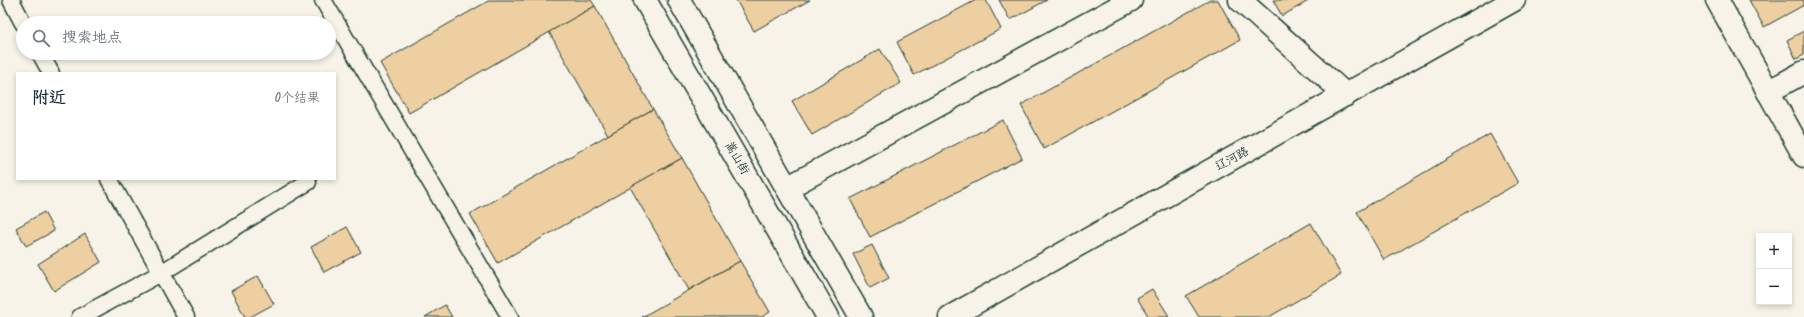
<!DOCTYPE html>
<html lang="zh">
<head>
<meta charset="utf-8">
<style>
	:root { --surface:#fff; --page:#f6f6f7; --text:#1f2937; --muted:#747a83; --line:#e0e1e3 }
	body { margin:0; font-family:Kalam,"LXGW WenKai TC",sans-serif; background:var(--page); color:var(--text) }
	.controls { position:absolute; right:12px; bottom:12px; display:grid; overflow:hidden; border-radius:0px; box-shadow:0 2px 6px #0003 }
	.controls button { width:36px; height:36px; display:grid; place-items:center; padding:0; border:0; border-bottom:1px solid var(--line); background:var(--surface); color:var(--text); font:20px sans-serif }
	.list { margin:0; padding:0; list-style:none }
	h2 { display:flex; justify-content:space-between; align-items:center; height:52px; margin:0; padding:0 16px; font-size:17px }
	h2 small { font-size:13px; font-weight:400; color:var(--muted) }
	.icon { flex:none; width:22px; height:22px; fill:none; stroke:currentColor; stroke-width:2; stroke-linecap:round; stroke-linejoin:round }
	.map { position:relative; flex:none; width:1804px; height:317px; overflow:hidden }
	.search { position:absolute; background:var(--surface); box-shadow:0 2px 6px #0003; left:16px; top:16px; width:320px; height:44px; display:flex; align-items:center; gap:10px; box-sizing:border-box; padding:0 14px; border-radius:22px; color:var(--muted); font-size:15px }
	.panel { position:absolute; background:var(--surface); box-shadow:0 2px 6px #0003; left:16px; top:72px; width:320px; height:108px; border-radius:0px }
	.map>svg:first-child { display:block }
	.building { fill:#eecfa1; stroke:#1f3d34 }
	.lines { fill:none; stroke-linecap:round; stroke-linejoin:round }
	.lane-casing { stroke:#1f3d34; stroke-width:19 }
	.street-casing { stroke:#1f3d34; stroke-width:25 }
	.secondary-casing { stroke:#1f3d34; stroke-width:25 }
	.lane { stroke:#f7f3e8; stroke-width:16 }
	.street { stroke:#f7f3e8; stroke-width:22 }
	.secondary { stroke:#f7f3e8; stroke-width:22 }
	.labels { text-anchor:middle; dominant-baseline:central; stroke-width:3; stroke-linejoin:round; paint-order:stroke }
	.street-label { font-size:12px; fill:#1f3d34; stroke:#f7f3e8 }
</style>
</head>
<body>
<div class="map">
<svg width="1804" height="317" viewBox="0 0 1804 317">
	<rect width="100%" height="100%" fill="#f7f3e8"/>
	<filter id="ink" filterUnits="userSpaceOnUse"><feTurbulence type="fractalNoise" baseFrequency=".025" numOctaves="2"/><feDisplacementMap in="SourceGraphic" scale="8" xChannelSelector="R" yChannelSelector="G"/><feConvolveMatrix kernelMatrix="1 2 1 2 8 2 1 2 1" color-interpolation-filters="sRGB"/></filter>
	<g filter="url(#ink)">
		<g class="building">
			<path d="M490 0H591L595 6 409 113 380 63Z"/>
			<path d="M736 0H810L754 31Z"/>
			<path d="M976 0H986L1001 29 914 75 897 42Z"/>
			<path d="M999 0H1047L1010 20Z"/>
			<path d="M1210 0H1218L1240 40 1044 149 1021 105Z"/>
			<path d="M1273 0H1310L1282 16Z"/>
			<path d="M1749 0H1804V5L1764 27Z"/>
			<path d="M595 6 653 109 608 135 549 32Z"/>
			<path d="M1804 31V55L1796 59 1787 40Z"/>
			<path d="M880 49 901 83 812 135 792 101Z"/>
			<path d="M653 109 682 158 498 263 470 214Z"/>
			<path d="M1003 120 1022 158 870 237 850 199Z"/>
			<path d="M1490 134 1518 183 1384 260 1357 212Z"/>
			<path d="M682 158 740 261 689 290 630 187Z"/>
			<path d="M44 212 54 231 26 246 16 228Z"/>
			<path d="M1311 223 1341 275 1269 317H1199L1186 296Z"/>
			<path d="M347 227 361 252 324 272 311 247Z"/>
			<path d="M85 234 101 262 54 291 38 264Z"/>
			<path d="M872 245 889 278 870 288 853 254Z"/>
			<path d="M740 261 770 312 762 317H642Z"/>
			<path d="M258 276 274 304 250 317H245L231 291Z"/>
			<path d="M1152 289 1169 316 1167 317H1149L1137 298Z"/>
			<path d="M445 305 452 317H425Z"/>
		</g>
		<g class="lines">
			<defs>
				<g id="lane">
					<path d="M11 0 23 23"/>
					<path d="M323 0 510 317"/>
					<path d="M40 53 51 73"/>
					<path d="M109 179 186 317"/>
					<path d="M80 317 161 273 308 182"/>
				</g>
				<g id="street">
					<path d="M1240 0 1346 95"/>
					<path d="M1717 0 1804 156"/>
					<path d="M1768 92 1804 72"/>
					<path d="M787 188 1131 0"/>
				</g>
				<g id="secondary">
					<path d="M645 0 828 317"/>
					<path d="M679 0 861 317"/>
					<path d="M950 317 1514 0"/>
				</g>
			</defs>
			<use href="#lane" class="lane-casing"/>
			<use href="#street" class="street-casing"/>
			<use href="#secondary" class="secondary-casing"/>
			<use href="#lane" class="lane"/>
			<use href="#street" class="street"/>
			<use href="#secondary" class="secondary"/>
		</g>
	</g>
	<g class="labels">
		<g class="street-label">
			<text transform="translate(737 158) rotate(60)">嵩山街</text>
			<text transform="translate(1232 159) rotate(-29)">辽河路</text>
		</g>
	</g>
</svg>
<div class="controls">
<button>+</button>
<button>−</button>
</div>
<div class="search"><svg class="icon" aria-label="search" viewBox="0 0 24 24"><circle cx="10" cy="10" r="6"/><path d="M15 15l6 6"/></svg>搜索地点</div>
<section class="panel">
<h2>附近<small>0个结果</small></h2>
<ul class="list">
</ul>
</section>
</div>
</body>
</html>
